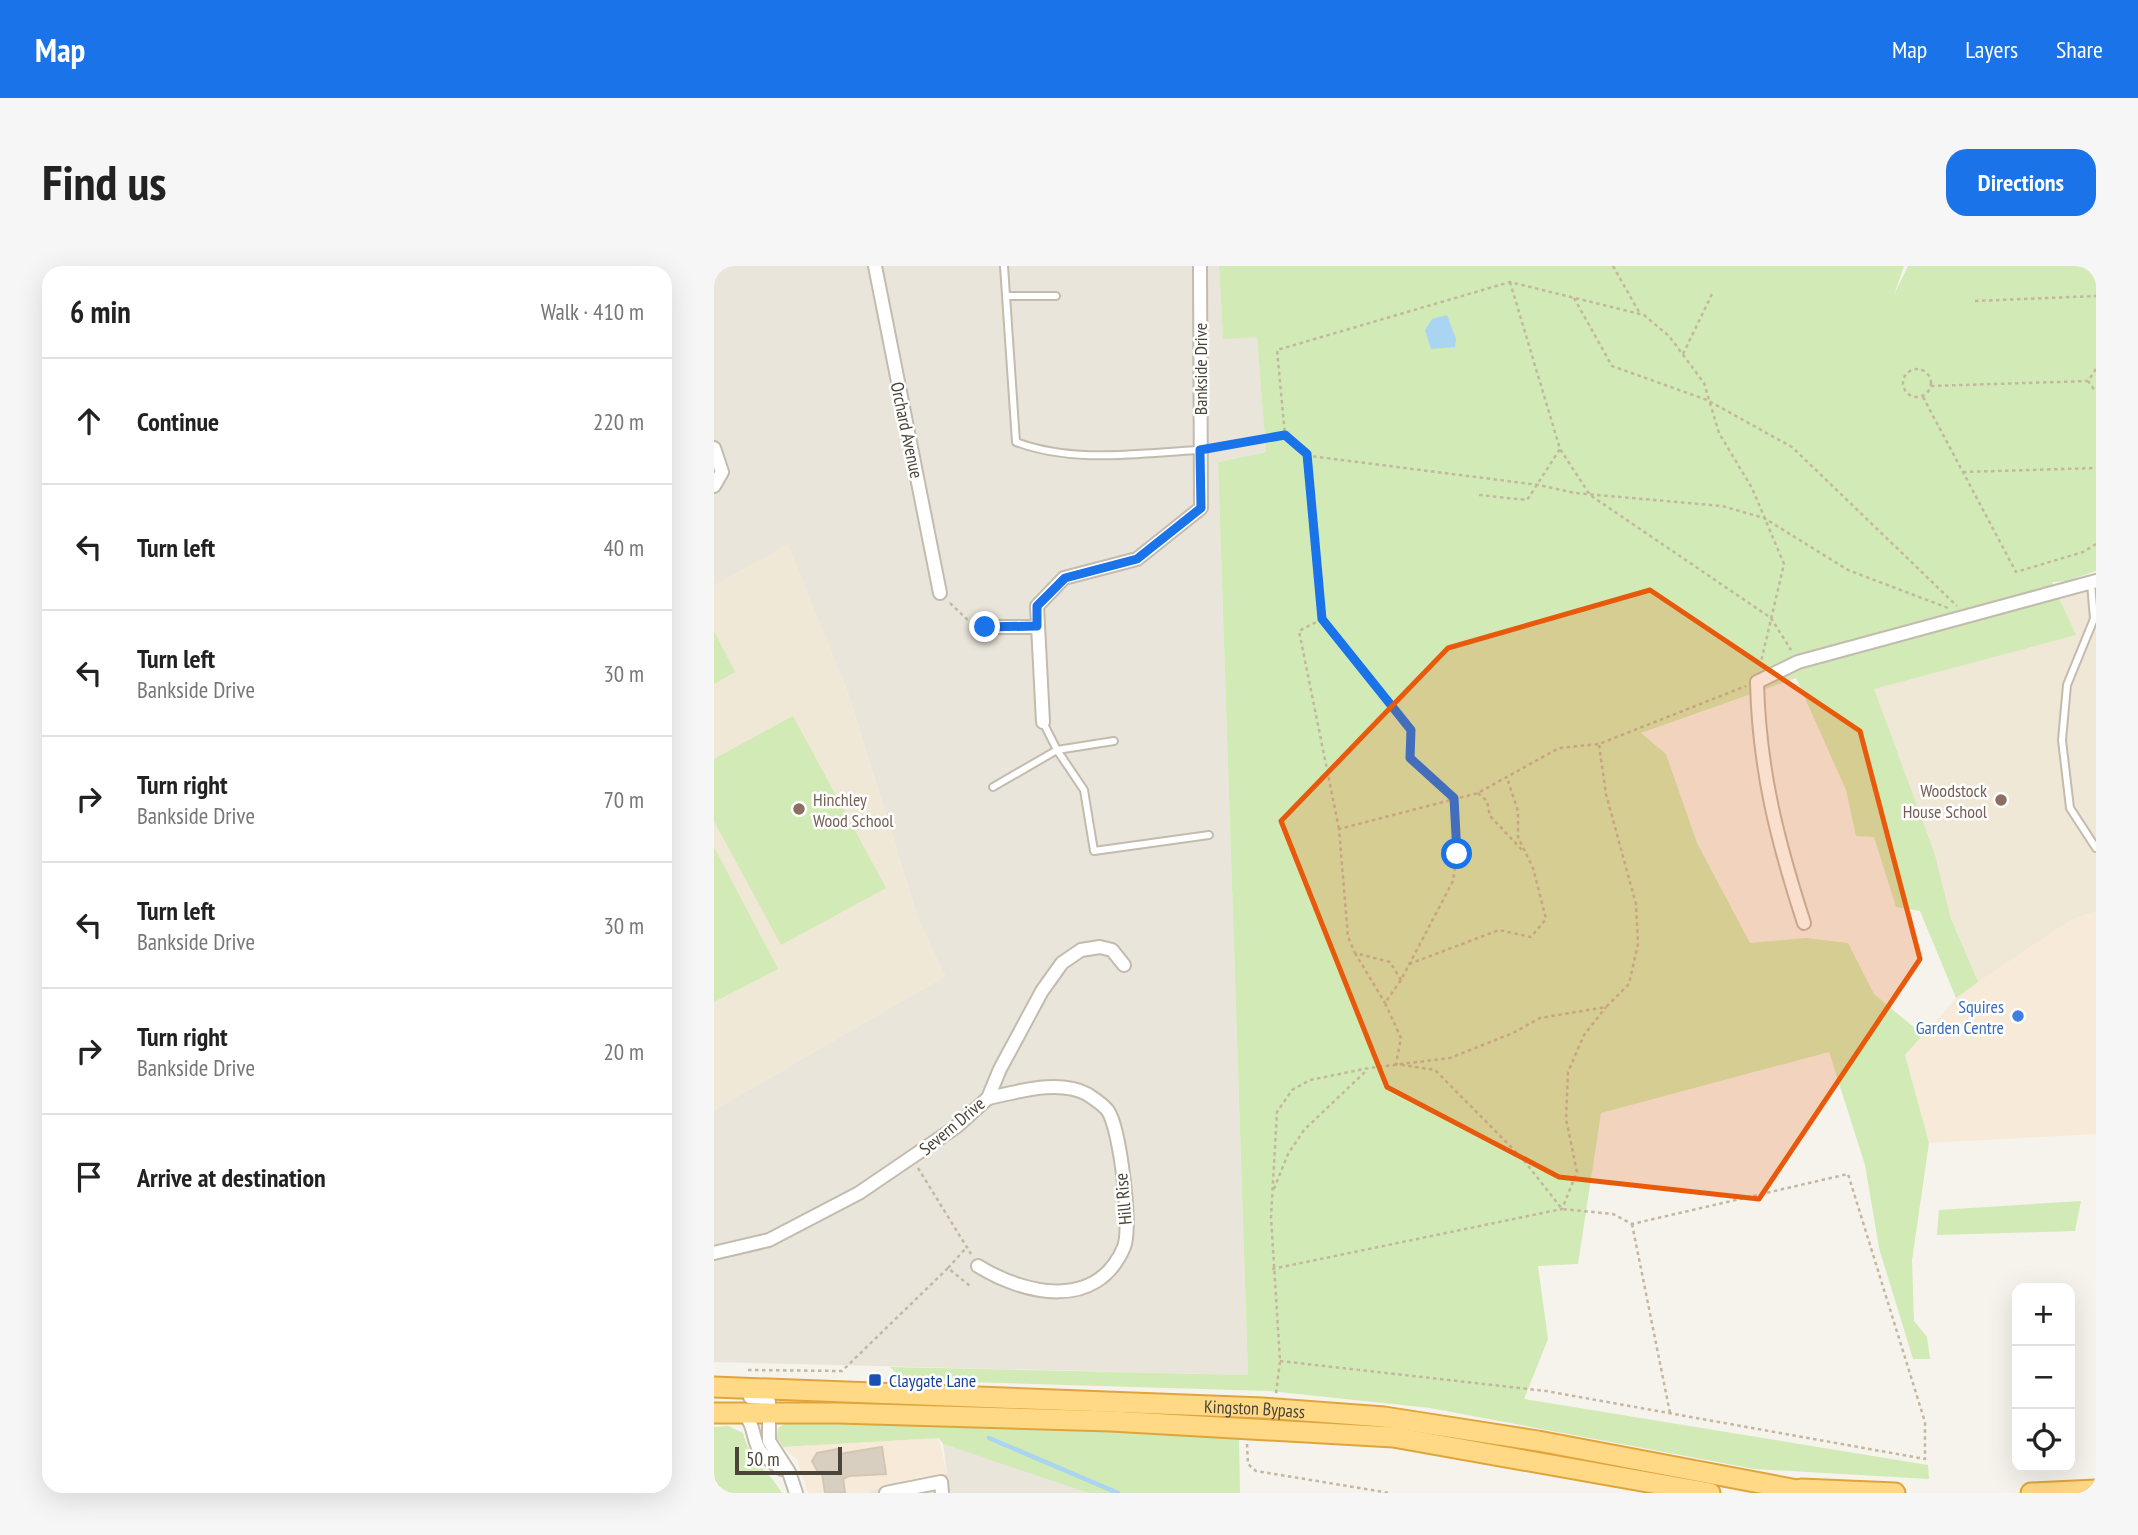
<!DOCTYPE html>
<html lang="en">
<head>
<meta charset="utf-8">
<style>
	:root { --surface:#fff; --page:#f6f6f6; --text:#222; --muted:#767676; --line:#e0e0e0; --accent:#1a73e8 }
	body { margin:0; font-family:"PT Sans Narrow",sans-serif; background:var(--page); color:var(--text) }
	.controls { position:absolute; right:21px; bottom:21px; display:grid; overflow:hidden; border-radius:14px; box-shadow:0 7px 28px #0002 }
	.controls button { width:63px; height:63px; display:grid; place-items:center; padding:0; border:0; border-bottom:2px solid var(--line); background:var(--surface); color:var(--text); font:35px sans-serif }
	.scale { position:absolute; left:21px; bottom:18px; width:107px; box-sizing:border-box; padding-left:7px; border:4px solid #4b4439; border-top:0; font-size:19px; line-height:24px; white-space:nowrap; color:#4b4439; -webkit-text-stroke:5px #fff; paint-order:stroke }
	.stop { position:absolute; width:21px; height:21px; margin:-16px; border:5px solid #1a73e8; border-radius:50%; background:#fff }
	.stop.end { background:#1a73e8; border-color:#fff; box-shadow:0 2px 7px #0008 }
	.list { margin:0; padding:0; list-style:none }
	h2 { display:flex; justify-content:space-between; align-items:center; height:91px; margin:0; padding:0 28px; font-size:30px }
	h2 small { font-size:23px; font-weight:400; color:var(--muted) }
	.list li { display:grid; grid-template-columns:46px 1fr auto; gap:21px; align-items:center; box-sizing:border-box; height:126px; padding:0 28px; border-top:2px solid var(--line) }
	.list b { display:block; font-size:26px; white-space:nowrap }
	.list p { margin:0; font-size:23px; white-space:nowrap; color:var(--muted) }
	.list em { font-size:23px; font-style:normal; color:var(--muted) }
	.icon { flex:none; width:38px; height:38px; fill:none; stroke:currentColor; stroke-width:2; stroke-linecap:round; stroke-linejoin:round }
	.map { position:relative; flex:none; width:1382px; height:1227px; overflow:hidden; border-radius:21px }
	header { display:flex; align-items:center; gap:42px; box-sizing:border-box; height:98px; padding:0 35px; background:var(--accent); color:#fff }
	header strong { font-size:33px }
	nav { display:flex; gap:38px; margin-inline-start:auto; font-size:24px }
	.intro { display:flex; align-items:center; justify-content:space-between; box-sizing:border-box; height:168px; padding:0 42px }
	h1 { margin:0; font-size:49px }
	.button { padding:18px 32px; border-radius:21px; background:var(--accent); color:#fff; font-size:24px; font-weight:700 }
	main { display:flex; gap:42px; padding:0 42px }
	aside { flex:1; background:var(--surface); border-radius:21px; box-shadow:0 7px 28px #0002 }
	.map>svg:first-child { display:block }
	.residential { fill:#eae5da }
	.commercial { fill:#f7ead8 }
	.education { fill:#efe8d6 }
	.green { fill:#d2eab5 }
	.water { fill:#a9d4f2 }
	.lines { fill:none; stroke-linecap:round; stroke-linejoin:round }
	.stream { stroke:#a9d4f2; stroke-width:4.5 }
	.building { fill:#d8cfc1; stroke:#d3c7b4; stroke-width:2 }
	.service-casing { stroke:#c2bbae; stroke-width:10 }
	.minor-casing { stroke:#c2bbae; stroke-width:16 }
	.trunk-casing { stroke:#e0a43c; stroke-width:23 }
	.path { stroke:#c4b79f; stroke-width:2.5; stroke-dasharray:3.5 3.5; stroke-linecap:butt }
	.service { stroke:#fff; stroke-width:6 }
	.minor { stroke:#fff; stroke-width:12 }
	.trunk { stroke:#ffd985; stroke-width:19 }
	.route { stroke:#1a73e8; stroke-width:9 }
	.marked { fill:#e8590c; fill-opacity:0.2; stroke:#e8590c; stroke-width:5; stroke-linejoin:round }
	.education-dot { fill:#8d6e63; stroke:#fff; stroke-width:2.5 }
	.shop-dot { fill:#3f7fe0; stroke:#fff; stroke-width:2.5 }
	.transit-dot { fill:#1a4fb4; stroke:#fff; stroke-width:2.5 }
	.labels { text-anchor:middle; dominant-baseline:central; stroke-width:5; stroke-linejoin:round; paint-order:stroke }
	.street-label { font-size:18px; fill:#4b4439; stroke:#fff }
	.education-label { font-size:18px; fill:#785e54; stroke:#fff; text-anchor:end }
	.shop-label { font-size:18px; fill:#366cbe; stroke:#fff; text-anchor:end }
	.transit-label { font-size:18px; fill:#164399; stroke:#fff; text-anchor:start }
</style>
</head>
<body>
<header>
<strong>Map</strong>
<nav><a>Map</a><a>Layers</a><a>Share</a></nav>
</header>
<div class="intro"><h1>Find us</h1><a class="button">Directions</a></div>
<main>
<aside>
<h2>6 min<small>Walk · 410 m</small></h2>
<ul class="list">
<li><svg class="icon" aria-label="ahead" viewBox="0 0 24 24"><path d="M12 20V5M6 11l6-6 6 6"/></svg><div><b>Continue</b></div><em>220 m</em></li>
<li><svg class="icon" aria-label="left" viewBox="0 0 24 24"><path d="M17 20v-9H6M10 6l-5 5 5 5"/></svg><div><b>Turn left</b></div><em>40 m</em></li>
<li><svg class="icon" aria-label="left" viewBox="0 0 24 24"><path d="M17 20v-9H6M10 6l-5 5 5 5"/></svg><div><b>Turn left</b><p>Bankside Drive</p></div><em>30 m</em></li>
<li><svg class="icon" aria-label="right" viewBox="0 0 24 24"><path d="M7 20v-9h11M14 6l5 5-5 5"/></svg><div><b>Turn right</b><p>Bankside Drive</p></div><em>70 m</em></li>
<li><svg class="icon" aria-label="left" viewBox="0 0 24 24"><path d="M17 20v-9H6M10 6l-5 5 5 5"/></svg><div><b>Turn left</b><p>Bankside Drive</p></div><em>30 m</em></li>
<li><svg class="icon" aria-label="right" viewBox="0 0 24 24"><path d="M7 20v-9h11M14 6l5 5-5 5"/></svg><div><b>Turn right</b><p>Bankside Drive</p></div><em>20 m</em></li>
<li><svg class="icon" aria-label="arrive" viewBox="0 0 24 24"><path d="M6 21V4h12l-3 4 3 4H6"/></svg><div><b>Arrive at destination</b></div></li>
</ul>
</aside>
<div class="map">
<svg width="1382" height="1227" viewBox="0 0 1382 1227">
	<rect width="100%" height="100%" fill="#f6f3ec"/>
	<g class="residential">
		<path d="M0 0H505L509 72 543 68 552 186 504 196 534 1109 0 1096V844L231 710 205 656 135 430 74 279 0 320Z"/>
		<path d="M229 1178 372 1225 375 1227H154L177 1217 233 1208Z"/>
	</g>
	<g class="commercial">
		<path d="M1382 645V868L1215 877 1191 789 1246 728 1357 654Z"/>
		<path d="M225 1172 233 1208 177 1217 154 1227H94L83 1194 69 1181Z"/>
	</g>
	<g class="education">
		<path d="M74 278 135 430 205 656 231 710 0 844V320Z"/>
		<path d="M1382 320V645L1357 654 1246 728 1160 422 1361 369 1346 332Z"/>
	</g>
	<g class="green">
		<path d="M505 0H1190L1180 29 1194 0H1382V305L1353 315 1338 316 1362 369 1160 423 1221 589 1237 653 1264 716 1242 732 1206 645 1182 641 1160 571 1142 570 1132 524 1082 412 927 467 952 488 983 577 1036 677 1092 672 1134 677 1160 728 1209 769 1191 789 1215 877 1198 994 1200 1055 1213 1071 1216 1093H1199L1165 982 1151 899 1115 786 887 847 864 998 824 1000 834 1073 810 1133 1214 1199 1215 1213 1041 1203 716 1142 555 1125 189 1114 176 1101 534 1109 504 196 552 186 543 71 509 73Z"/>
		<path d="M0 365 21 406 0 418Z"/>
		<path d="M79 450 172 622 67 679 0 555V493Z"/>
		<path d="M0 581 64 703 0 736Z"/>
		<path d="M1367 935 1361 965 1223 969 1225 944Z"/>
		<path d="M74 1156 231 1159 525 1171 526 1227H375L229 1178 225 1172 69 1181 63 1172 64 1162Z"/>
		<path d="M14 1160 29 1167C39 1202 52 1200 68 1227H0V1161Z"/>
	</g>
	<path class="water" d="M733 49 742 73 741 81 717 83 711 64 718 53Z"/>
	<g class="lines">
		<path class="stream" d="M275 1172 404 1227"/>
	</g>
	<path class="building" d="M168 1181 172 1208 135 1210 129 1213 131 1226 111 1227 108 1207 105 1208 98 1195 103 1187 124 1183 125 1188Z"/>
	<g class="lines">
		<defs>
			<g id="service">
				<path d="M290 0 302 176C360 198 426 187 486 184"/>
				<path d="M293 30H342"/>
				<path d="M1377 317 1380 353 1353 419 1348 474 1356 542 1382 582"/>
				<path d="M329 456 343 484 370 524 380 585 495 569"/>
				<path d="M279 521 343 484 400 475"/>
			</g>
			<g id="minor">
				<path d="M161 0 226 327"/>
				<path d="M0 182 8 206 0 220"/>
				<path d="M271 361H323"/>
				<path d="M329 456 323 340 350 312 423 293 487 242 486 0"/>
				<path d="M1090 657C1063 574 1045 503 1043 416L1084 396 1382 315"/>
				<path d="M0 987 55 974 145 927 242 861 274 832 286 803 328 725 348 697 367 684 386 681 398 684 410 699"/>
				<path d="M264 1000C311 1029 383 1045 410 981 418 961 406 863 394 845 390 839 379 832 373 828 344 813 304 826 274 832"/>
				<path d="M36 1131 51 1132 55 1136V1175L75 1206 82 1227"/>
				<path d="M30 1148C40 1159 38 1167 43 1179 47 1190 59 1196 68 1203"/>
				<path d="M172 1227 227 1216 228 1227"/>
			</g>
			<g id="trunk">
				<path id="s1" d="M0 1121 549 1142 670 1151 824 1175 1099 1227"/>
				<path d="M0 1147H124L397 1155 679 1171 996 1227"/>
				<path d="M1087 1223 1181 1227"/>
				<path d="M1317 1227 1382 1224"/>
			</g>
		</defs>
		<use href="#service" class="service-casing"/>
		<use href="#minor" class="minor-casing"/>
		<use href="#trunk" class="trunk-casing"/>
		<g class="path">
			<path d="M899 0 925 46"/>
			<path d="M796 16 846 183 876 229 1057 352 1077 384"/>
			<path d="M860 32 898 100 993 134 1078 181 1243 340"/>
			<path d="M1261 35 1382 30"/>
			<path d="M969 88 999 26"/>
			<circle cx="1203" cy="117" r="14"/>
			<path d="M1382 103 1374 115 1382 126"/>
			<path d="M1217 120 1374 115"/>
			<path d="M1209 131 1302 306 1369 286 1382 278"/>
			<path d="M571 170 596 190 825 219 861 227 1008 240 1050 252 1134 304 1234 342"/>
			<path d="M499 182 571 169 563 84 796 16 930 49 955 70 990 117 1005 167 1038 222 1070 298 1046 400"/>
			<path d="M1249 206 1382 202"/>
			<path d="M765 229 813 234 846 183"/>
			<path d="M236 337 259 359"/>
			<path d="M608 353 585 365 625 563"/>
			<path d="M764 527 773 535 776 550 808 584"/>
			<path d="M641 687 671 737"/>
			<path d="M695 698 785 664 817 671 832 653 819 602 804 571V545L794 515"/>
			<path d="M687 714 676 696 641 687 634 671 625 563 764 527 845 482 885 478 1032 420"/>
			<path d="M204 902 257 988"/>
			<path d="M560 923 574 888 590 864 653 804"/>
			<path d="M918 958 956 1147"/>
			<path d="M234 1002 253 981"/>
			<path d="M558 1003 848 943 863 906 852 853 854 806 870 769 892 741"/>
			<path d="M566 1095 832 1125 1211 1193V1156L1134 908 918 958 899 948 848 943 808 892 721 804 682 798 687 772 671 737 687 714 739 615 743 588 740 532 696 492 697 464 608 353 593 188"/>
			<path d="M34 1104 128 1105 234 1002 256 1020"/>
			<path d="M562 1127 566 1095 557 951 563 846 578 824 596 814 655 802 736 792 799 767 826 752 892 741 915 718 924 678 922 638 892 528 885 479"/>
			<path d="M533 1178 534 1198 542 1205 676 1227"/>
			<path d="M0 1213 8 1227"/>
		</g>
		<use href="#service" class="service"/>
		<use href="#minor" class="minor"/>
		<use href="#trunk" class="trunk"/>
	</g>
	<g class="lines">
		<path class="route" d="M271 361 323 360V340L351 312 423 293 487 242 486 184 571 169 593 188 608 353 697 464 696 492 740 532 743 588"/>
	</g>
	<path class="marked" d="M936 324 1146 465 1206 693 1045 933 845 911 673 821 567 555 734 382Z"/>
	<g class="education-dot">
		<circle cx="1287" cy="534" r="7"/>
		<circle cx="85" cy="543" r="7"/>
	</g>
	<circle class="shop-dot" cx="1304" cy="750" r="7"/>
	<rect class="transit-dot" x="154" y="1107" width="14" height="14" rx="3.5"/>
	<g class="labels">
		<g class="street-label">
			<text transform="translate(486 103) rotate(-90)">Bankside Drive</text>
			<text transform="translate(193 164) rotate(78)">Orchard Avenue</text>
			<text transform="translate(238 860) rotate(-40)">Severn Drive</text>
			<text transform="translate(409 933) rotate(-95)">Hill Rise</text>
			<text stroke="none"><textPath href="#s1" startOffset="541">Kingston Bypass</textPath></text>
		</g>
		<g class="education-label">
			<text x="1273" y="524">Woodstock<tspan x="1273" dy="21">House School</tspan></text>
			<text x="99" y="533" text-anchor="start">Hinchley<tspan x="99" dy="21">Wood School</tspan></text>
		</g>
		<g class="shop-label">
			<text x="1290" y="740">Squires<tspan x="1290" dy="21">Garden Centre</tspan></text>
		</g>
		<g class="transit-label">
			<text x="175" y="1114">Claygate Lane</text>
		</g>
	</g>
</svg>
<div class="controls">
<button>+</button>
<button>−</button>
<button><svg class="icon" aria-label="locate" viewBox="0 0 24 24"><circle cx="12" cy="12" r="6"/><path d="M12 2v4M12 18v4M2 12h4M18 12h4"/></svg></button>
</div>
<div class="scale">50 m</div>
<div class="stop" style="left:743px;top:588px"></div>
<div class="stop end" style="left:271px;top:361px"></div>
</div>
</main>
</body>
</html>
